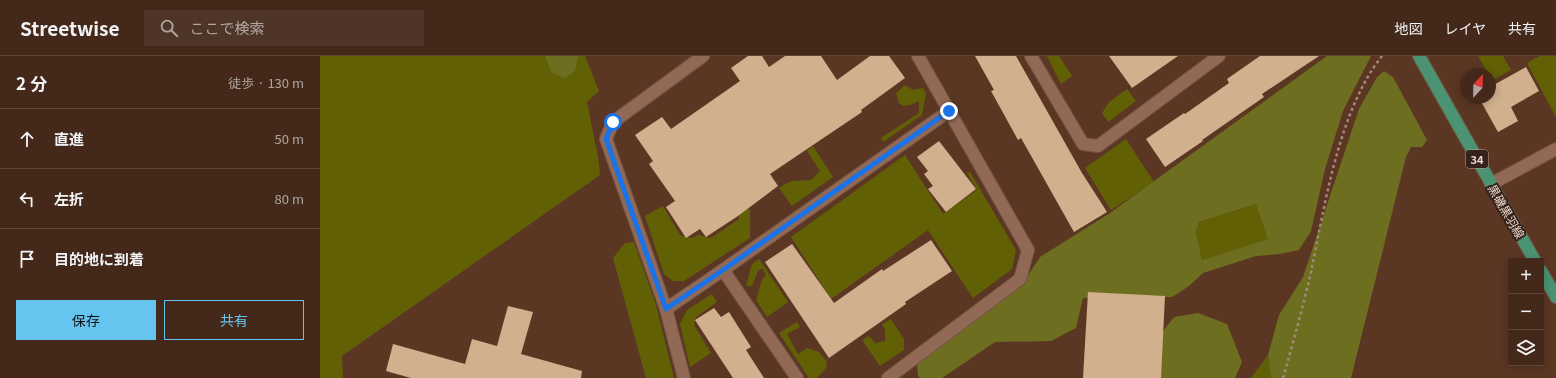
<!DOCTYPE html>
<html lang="ja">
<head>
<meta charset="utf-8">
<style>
	:root { --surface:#44291a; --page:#4e3527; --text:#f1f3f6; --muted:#afa6a2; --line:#5c4539; --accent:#65c5ee }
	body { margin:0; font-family:Georgia,"Noto Sans JP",serif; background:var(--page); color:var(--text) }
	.controls { position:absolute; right:12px; bottom:12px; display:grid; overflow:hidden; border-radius:0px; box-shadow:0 2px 10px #0003 }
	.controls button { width:36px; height:36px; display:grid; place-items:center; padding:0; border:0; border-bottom:1px solid var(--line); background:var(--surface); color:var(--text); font:20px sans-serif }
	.compass { position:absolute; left:1140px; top:12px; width:36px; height:36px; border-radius:50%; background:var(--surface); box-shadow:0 2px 10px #0003; rotate:22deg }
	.stop { position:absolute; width:12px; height:12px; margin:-9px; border:3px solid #1a73e8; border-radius:50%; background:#fff }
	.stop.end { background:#1a73e8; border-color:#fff; box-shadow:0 1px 4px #0008 }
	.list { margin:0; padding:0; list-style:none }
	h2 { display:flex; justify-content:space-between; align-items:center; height:52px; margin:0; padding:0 16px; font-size:17px }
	h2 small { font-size:13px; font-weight:400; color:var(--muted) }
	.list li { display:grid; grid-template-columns:26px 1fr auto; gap:12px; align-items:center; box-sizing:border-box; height:60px; padding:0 16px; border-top:1px solid var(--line) }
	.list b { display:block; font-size:15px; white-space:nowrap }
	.list em { font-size:13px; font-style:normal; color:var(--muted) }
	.actions { display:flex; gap:8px; padding:12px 16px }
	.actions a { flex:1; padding:9px 0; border:1px solid var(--accent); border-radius:0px; text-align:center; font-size:14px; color:var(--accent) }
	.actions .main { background:var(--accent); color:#111 }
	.icon { flex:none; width:22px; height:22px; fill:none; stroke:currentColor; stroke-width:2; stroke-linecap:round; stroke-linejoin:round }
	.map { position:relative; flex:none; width:1236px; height:322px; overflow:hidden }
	header { display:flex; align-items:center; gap:24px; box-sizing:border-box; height:56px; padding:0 20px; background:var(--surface); border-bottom:1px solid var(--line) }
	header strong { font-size:19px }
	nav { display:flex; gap:22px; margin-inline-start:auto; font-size:14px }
	.search { width:280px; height:36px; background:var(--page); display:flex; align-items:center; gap:10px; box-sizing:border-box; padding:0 14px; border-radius:0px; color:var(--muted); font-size:15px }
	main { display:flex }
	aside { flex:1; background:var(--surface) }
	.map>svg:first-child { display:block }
	.green { fill:#626005 }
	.forest { fill:#6e6e20; fill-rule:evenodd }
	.building { fill:#d0b08d }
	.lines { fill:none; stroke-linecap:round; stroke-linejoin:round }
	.street-casing { stroke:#735444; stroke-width:14 }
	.primary-casing { stroke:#735444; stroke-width:14 }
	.path { stroke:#a58879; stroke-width:2.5; stroke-dasharray:3 3; stroke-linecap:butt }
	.street { stroke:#916955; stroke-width:12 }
	.primary { stroke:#4a9474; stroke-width:12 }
	.route { stroke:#1a73e8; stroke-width:5 }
	.labels { text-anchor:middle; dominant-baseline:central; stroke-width:4; stroke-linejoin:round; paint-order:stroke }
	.shield { fill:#34231b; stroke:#b6a096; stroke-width:1 }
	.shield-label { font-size:11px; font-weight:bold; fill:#edd6cb }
	.street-label { font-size:12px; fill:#edd6cb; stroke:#34231b }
</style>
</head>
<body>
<header>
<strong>Streetwise</strong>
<div class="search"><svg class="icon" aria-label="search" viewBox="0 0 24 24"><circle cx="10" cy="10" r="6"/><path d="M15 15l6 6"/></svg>ここで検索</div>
<nav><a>地図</a><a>レイヤ</a><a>共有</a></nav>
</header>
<main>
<aside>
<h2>2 分<small>徒歩 · 130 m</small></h2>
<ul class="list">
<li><svg class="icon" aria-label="ahead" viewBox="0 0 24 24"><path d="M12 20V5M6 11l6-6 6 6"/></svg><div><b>直進</b></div><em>50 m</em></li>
<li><svg class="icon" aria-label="left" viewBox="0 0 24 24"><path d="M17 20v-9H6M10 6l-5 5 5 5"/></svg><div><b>左折</b></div><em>80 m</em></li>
<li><svg class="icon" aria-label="arrive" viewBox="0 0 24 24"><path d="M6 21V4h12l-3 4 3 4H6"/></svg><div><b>目的地に到着</b></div></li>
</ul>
<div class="actions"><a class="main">保存</a><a>共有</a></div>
</aside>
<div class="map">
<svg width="1236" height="322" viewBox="0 0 1236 322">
	<rect width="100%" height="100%" fill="#5b3723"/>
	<g class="green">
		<path d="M0 0H265L279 35 267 46 278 101 280 119 22 300 23 322H0Z"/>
		<path d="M727 0H739L752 20 741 28Z"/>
		<path d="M1158 0H1183L1191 14 1171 25 1170 18H1168Z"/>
		<path d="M1220 0H1236V61L1207 7Z"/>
		<path d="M585 29 593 34 603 32 606 38 602 59 563 86 561 82 599 57V45L591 49 583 50 579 47 576 37Z"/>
		<path d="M807 33 816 45 788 66 782 57 789 46Z"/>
		<path d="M806 83 834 126 791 154 765 112Z"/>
		<path d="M493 90 513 121 472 150 459 132 471 125 491 124 500 115 487 95Z"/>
		<path d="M585 99 623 158 657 134 647 117 650 116 696 194 692 213 653 242 608 174 511 243 471 181Z"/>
		<path d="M420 147 430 154V182L364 225H353L344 218 325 160 343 150 360 179 371 182 379 179 391 182 419 163Z"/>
		<path d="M936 148 949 183 882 204 876 176 879 166Z"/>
		<path d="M314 186 336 249 354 322H326L293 202 305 187Z"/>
		<path d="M439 203 468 246 447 261 436 244 442 224 446 219 442 212 438 215 432 230H426L432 208Z"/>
		<path d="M392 238 397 246 376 261 374 269 391 297 370 311 360 268 367 254Z"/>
		<path d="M571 263 584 283V294L560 310 542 284 549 280 555 287 565 285V274L562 268Z"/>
		<path d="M477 266 480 271 467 278 478 298 487 292 499 296 507 306 506 312 497 322H489L459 277Z"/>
		<path d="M948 299 951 322H931Z"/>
	</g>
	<g class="forest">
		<path d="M225 0H258L255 15 245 22 232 17Z"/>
		<path d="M1007 0H1051L1023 55 1005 113 991 175 979 194 960 198 936 200 883 217 869 230 852 241 763 242 756 272 731 285 675 286 622 322H600L598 320 597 307 703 227 720 201 790 157ZM936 148 948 183 882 204 876 176 879 166Z"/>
		<path d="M1064 15 1073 21 1107 84 1102 91H1091L1086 101 1031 322H951L948 299 959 259 983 221 1039 53 1057 21Z"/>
		<path d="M878 257 907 268 922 306 915 322H839L836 284 854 261Z"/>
	</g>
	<g class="building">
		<path d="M428 0H442L449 11 465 0H501L517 24 550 0H569L585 22 541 54 542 56 450 118 458 130 418 160 386 181 380 173 366 182 346 151 355 145 329 108 333 105 315 79 342 61 351 73 420 25 411 12Z"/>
		<path d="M655 0H696L762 117 787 156 754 176 701 82 698 84 671 35 674 34Z"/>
		<path d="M789 0H858L812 32Z"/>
		<path d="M940 0H999L942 38 944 41 882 84 883 85 845 111 826 83 864 57 865 58 909 27 907 23Z"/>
		<path d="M1206 11 1219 35 1191 51 1198 65 1178 76 1159 42H1170V31Z"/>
		<path d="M619 85 656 133 626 156 608 133 613 130 604 118 608 115 597 101Z"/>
		<path d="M611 184 632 215 585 246 586 248 509 302 445 206 472 188 514 247 562 213 563 215Z"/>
		<path d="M768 236 845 240 841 322H763Z"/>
		<path d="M188 250 213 256 201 298 262 315 261 322H91L66 315 73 288 145 308 152 283 177 290Z"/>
		<path d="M394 252 401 261 409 256 431 291 426 294 444 322H413L375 264Z"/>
	</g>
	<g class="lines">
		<defs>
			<g id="street">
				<path d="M711 0 763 88 778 90 899 0"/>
				<path d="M1171 128 1236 93"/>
				<path d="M403 214 477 322"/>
				<path d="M346 253 403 214 629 55"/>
				<path d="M364 322 346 253 286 83 293 66 383 0"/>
				<path d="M568 322 700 223 708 194 598 0"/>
			</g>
			<g id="primary">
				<path d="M1099 0 1215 205"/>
				<path d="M1221 215 1236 241"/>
			</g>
		</defs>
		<use href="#street" class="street-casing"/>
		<use href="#primary" class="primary-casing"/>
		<path class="path" d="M963 322C973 287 983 251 991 216 1005 148 1019 54 1062 0"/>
		<use href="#street" class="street"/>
		<use href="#primary" class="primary"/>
	</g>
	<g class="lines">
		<path class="route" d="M293 66 286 83 346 253 403 214 629 55"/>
	</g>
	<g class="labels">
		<rect class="shield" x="1146" y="94" width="22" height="18" rx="3"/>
		<g class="shield-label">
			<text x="1157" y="103">34</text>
		</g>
		<g class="street-label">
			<text transform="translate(1187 155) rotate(60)">黒磯黒羽線</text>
		</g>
	</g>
</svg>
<div class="controls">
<button>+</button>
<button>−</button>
<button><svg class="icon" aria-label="layers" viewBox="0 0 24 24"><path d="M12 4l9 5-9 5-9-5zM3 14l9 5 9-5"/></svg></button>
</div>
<svg class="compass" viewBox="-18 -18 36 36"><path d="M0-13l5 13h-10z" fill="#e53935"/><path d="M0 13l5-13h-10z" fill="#afa6a2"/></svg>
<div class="stop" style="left:293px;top:66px"></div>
<div class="stop end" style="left:629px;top:55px"></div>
</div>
</main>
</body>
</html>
